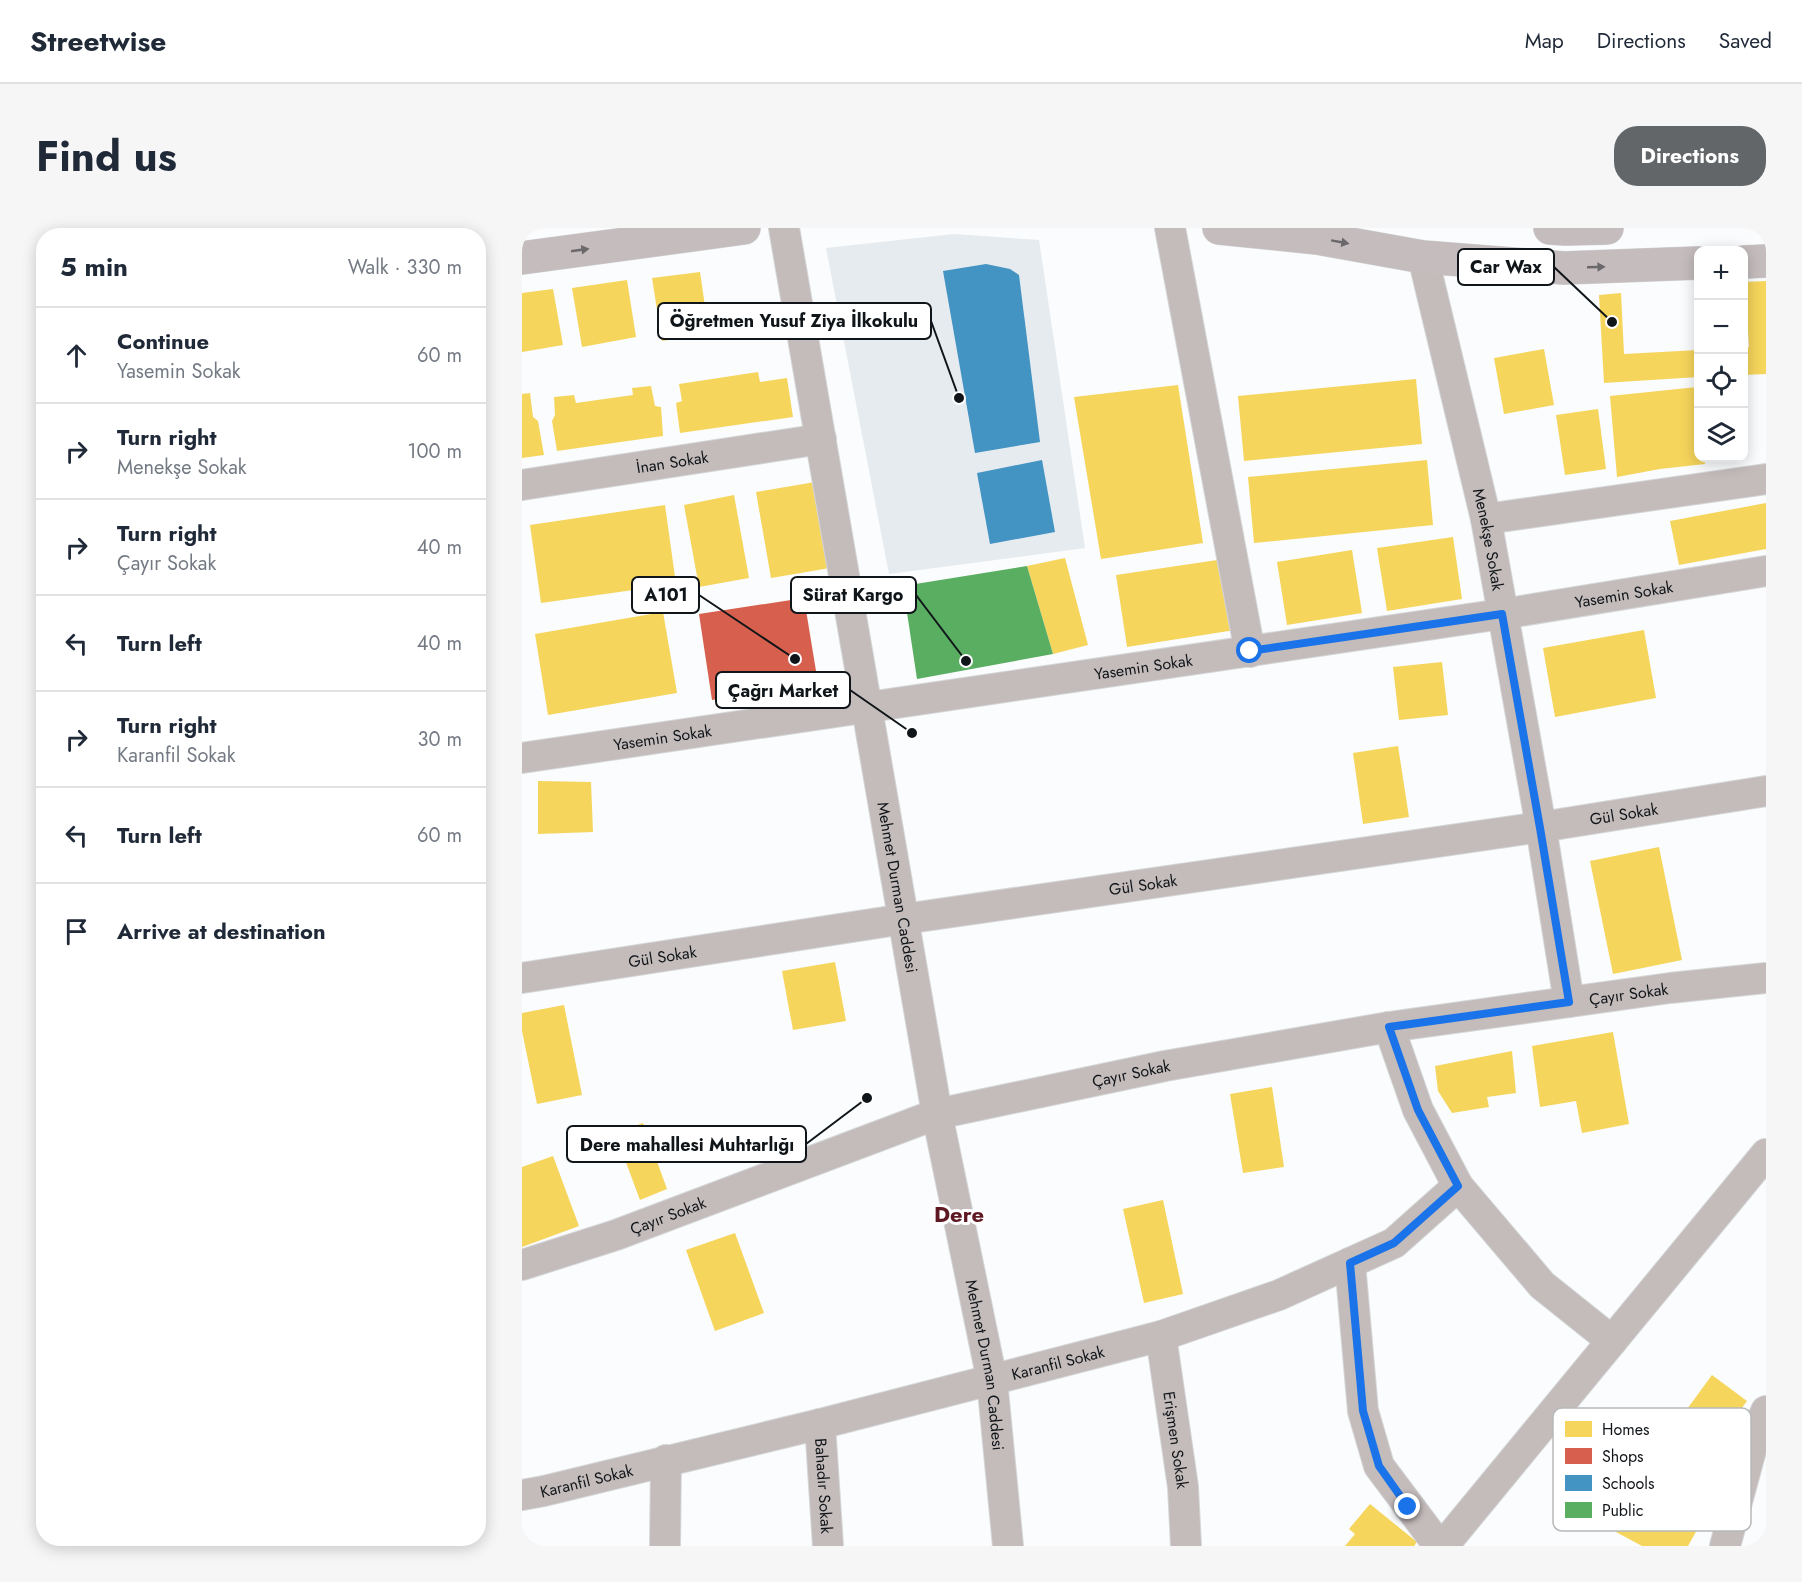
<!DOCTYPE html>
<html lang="en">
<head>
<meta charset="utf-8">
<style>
	:root { --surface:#fff; --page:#f6f6f7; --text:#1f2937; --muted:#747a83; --line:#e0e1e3; --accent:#626669 }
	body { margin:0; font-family:Jost,sans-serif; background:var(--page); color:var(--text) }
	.controls { position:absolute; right:18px; top:18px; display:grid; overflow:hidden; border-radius:12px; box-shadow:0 3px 15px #0003 }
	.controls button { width:54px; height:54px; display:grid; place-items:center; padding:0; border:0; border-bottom:2px solid var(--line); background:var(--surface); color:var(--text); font:30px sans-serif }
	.stop { position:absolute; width:18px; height:18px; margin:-14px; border:4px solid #1a73e8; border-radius:50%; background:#fff }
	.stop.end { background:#1a73e8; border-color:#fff; box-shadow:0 2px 6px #0008 }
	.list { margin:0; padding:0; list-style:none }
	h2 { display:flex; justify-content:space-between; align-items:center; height:78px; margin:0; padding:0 24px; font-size:26px }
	h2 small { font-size:20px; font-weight:400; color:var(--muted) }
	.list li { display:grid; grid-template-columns:39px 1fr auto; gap:18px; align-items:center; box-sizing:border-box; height:96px; padding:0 24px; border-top:2px solid var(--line) }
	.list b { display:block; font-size:22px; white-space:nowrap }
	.list p { margin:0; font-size:20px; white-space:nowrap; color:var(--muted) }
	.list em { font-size:20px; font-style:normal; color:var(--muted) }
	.icon { flex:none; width:33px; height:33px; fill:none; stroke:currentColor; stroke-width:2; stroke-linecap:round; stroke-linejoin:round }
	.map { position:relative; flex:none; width:1244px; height:1318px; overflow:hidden; border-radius:24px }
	header { display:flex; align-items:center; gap:36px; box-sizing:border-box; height:84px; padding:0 30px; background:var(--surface); border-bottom:2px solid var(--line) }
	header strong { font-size:28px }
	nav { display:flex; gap:33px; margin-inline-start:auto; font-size:21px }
	.intro { display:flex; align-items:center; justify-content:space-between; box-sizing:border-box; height:144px; padding:0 36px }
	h1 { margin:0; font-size:42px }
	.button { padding:15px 27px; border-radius:24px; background:var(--accent); color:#fff; font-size:21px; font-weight:700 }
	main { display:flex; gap:36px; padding:0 36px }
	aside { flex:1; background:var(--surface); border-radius:24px; box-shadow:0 3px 15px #0003 }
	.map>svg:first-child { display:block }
	.built { fill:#e5ebef }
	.homes { fill:#f6d55c }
	.shops { fill:#d6604d }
	.schools { fill:#4393c3 }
	.public { fill:#5aae61 }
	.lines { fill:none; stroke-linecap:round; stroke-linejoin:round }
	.street-casing { stroke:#d5d7d8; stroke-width:32 }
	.primary-casing { stroke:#d5d7d8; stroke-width:34 }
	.street { stroke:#c4bbbb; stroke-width:30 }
	.primary { stroke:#c4bcbd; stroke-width:33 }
	.oneway { fill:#6a686b }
	.route { stroke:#1a73e8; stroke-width:8 }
	.labels { text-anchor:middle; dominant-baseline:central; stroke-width:6; stroke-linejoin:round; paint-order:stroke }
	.street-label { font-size:16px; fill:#101519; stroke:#fff }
	.district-label { font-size:22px; font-weight:bold; fill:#5d1822; stroke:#fff }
	.key { fill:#fff; stroke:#b7b9ba; stroke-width:1.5 }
	.key-label { font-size:16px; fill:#101519 }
	.leader { fill:none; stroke:#101519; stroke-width:2 }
	.callout-dot { fill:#101519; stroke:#fff; stroke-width:2 }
	.callout { fill:#fff; stroke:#101519; stroke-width:2 }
	.callout-label { font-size:18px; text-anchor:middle; font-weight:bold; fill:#101519 }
</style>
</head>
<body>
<header>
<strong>Streetwise</strong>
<nav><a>Map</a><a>Directions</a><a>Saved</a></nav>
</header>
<div class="intro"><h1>Find us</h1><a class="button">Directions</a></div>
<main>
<aside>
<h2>5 min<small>Walk · 330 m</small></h2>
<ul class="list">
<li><svg class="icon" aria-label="ahead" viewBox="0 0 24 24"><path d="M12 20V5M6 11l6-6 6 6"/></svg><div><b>Continue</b><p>Yasemin Sokak</p></div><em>60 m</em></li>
<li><svg class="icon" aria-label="right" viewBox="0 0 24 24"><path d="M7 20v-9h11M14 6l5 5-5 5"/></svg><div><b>Turn right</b><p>Menekşe Sokak</p></div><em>100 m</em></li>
<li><svg class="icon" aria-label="right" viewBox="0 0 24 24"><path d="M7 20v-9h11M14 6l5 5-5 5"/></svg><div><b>Turn right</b><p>Çayır Sokak</p></div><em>40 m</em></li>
<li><svg class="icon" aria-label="left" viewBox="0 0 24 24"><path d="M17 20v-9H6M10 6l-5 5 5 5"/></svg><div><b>Turn left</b></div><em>40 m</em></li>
<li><svg class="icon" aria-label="right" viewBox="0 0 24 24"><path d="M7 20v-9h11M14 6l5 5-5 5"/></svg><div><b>Turn right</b><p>Karanfil Sokak</p></div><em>30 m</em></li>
<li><svg class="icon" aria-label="left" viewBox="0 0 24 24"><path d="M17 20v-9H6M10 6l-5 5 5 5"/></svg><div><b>Turn left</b></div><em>60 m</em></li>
<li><svg class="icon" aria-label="arrive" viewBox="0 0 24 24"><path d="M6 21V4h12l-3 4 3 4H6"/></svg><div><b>Arrive at destination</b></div></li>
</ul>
</aside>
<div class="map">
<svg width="1244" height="1318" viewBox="0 0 1244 1318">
	<rect width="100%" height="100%" fill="#fafcfd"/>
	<path class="built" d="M432 6 517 12 563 320 367 346 304 20Z"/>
	<g class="homes">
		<path d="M178 44 187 106 140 113 130 50Z"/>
		<path d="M105 52 114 109 60 119 50 60Z"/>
		<path d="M1244 53V146L1222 147V120L1227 119 1223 54Z"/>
		<path d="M31 61 41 117 0 124V65Z"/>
		<path d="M1099 65 1102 126 1176 122V149L1082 155 1077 67Z"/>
		<path d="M1022 121 1032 177 982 186 972 130Z"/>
		<path d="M236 144 238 154 265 150 271 189 158 205 154 175 160 173 157 156Z"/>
		<path d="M894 151 900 216 722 233 716 168Z"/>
		<path d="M656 157 681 315 579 331 552 169Z"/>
		<path d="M129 158 133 178 139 179 141 208 35 223 30 193 33 187 32 169 52 167 54 175 111 167 110 160Z"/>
		<path d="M1175 159 1176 176V230H1182L1183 236 1138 241 1095 249 1088 168Z"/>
		<path d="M8 165 11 189 16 193 22 227 0 230V166Z"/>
		<path d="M1076 181 1084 241 1043 247 1034 187Z"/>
		<path d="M905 232 911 297 732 315 726 249Z"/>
		<path d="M293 254 308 340 249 350 234 264Z"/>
		<path d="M212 267 227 350 177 359 162 277Z"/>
		<path d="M1244 275V321L1157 337 1148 293Z"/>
		<path d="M143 277 154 356 19 375 8 297Z"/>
		<path d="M931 309 940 371 865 383 855 320Z"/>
		<path d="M830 322 840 385 765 397 755 334Z"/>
		<path d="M543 330 566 417 531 426 505 338Z"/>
		<path d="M702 331 713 402 605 419 594 347Z"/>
		<path d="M141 384 155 465 26 487 13 406Z"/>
		<path d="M1122 402 1134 470 1033 489 1021 420Z"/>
		<path d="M920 434 926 487 877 492 871 439Z"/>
		<path d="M876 518 887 589 841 596 831 525Z"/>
		<path d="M16 553 69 554 71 604 16 606Z"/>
		<path d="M1137 619 1160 732 1091 746 1068 633Z"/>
		<path d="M313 734 324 793 271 802 260 743Z"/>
		<path d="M42 777 60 867 15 876 0 803V785Z"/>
		<path d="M1091 804 1107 896 1060 905 1054 873 1018 879 1010 818Z"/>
		<path d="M990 823 994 865 965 869 967 879 930 885 916 863 913 838Z"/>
		<path d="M750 859 762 939 721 945 708 866Z"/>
		<path d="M121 895 145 961 118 972 93 905Z"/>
		<path d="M31 928 57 998 0 1019V939Z"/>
		<path d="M641 972 661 1066 622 1075 601 981Z"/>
		<path d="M213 1005 242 1085 193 1103 164 1022Z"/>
		<path d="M1190 1147 1225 1173 1195 1214 1160 1188Z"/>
		<path d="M1120 1259 1180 1293 1166 1318H1120L1094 1304Z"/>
		<path d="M848 1276 895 1314 892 1318H823L833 1306 827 1301Z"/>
	</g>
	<path class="shops" d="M282 370 296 455 190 472 177 386Z"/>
	<g class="schools">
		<path d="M464 36 488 41 497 47 518 214 453 225 421 43Z"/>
		<path d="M520 232 533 304 468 316 455 245Z"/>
	</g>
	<path class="public" d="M505 338 531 426 395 451 381 358Z"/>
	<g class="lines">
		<defs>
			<g id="street">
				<path id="s1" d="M262 0 415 886 470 1152 486 1318"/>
				<path d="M648 0 728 424"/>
				<path id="s2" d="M901 29 964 291 1019 599 1047 774"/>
				<path id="s3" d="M0 257 299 211"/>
				<path d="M964 291 1244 251"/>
				<path id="s4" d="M0 530 980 386 1244 343"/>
				<path id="s5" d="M0 750 382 691 1019 599 1244 563"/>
				<path d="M867 799 896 882 936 958 1020 1057 1090 1113"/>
				<path d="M828 1035 841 1183 857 1238 917 1318"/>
				<path id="s6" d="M0 1037 94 1007 415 886 643 838 867 799 1148 760 1244 750"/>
				<path id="s7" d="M639 1108 661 1259 664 1318"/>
				<path id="s8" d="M298 1196 306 1318"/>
				<path id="s9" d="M0 1267 22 1263 298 1196 639 1108 757 1067 872 1015 936 958"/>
				<path d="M143 1318 144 1232"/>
				<path d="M921 1318 1244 926"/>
				<path d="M1203 1318 1232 1211 1244 1183"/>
			</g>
			<g id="primary">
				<path d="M697 0 795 10 901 29 1042 40 1176 35"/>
				<path d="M1028 0 1043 1 1085 0"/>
				<path d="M0 30 222 0"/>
				<path d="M1222 34 1244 33"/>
			</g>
		</defs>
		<use href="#street" class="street-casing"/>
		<use href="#primary" class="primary-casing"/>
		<use href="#street" class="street"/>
		<use href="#primary" class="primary"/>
	</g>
	<defs><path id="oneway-solid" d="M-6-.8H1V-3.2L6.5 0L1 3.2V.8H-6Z" transform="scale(1.5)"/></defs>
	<g class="oneway">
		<use href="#oneway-solid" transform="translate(818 14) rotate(10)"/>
		<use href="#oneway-solid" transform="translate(58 22) rotate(-8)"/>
		<use href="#oneway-solid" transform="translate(1074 39) rotate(-2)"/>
	</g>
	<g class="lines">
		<path class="route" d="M728 423 980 386 1018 600 1047 774 867 799 896 882 936 958 872 1015 828 1035 841 1183 857 1238 886 1279"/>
	</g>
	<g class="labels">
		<g class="street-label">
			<text stroke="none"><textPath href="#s3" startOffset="152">İnan Sokak</textPath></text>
			<text stroke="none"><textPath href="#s2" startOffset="290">Menekşe Sokak</textPath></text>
			<text stroke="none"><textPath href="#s4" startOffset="1114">Yasemin Sokak</textPath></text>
			<text stroke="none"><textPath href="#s4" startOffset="628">Yasemin Sokak</textPath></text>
			<text stroke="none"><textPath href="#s4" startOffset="142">Yasemin Sokak</textPath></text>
			<text stroke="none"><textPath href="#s5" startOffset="1114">Gül Sokak</textPath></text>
			<text stroke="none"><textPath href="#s5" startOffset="628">Gül Sokak</textPath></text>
			<text stroke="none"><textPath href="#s1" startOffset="669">Mehmet Durman Caddesi</textPath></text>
			<text stroke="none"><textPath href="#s5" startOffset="142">Gül Sokak</textPath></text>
			<text stroke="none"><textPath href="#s6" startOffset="1144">Çayır Sokak</textPath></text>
			<text stroke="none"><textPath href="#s6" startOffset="640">Çayır Sokak</textPath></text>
			<text stroke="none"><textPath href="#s6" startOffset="154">Çayır Sokak</textPath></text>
			<text stroke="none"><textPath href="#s9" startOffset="552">Karanfil Sokak</textPath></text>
			<text stroke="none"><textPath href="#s1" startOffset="1155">Mehmet Durman Caddesi</textPath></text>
			<text stroke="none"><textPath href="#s7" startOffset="105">Erişmen Sokak</textPath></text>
			<text stroke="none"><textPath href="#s9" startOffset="66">Karanfil Sokak</textPath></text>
			<text stroke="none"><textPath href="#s8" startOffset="62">Bahadır Sokak</textPath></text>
		</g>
		<g class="district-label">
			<text x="437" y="986">Dere</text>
		</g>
	</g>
	<rect x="1031" y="1180" width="198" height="123" rx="9" class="key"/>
	<rect x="1043" y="1193" width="27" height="16" fill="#f6d55c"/>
	<rect x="1043" y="1220" width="27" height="16" fill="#d6604d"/>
	<rect x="1043" y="1247" width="27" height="16" fill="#4393c3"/>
	<rect x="1043" y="1274" width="27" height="16" fill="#5aae61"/>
	<g class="key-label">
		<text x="1080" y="1207">Homes</text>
		<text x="1080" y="1234">Shops</text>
		<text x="1080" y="1261">Schools</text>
		<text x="1080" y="1288">Public</text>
	</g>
	<path class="leader" d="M1090 94L1032 39M437 170L409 93M444 433L394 367M273 431L177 367M390 505L328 462M345 870L284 916"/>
	<g class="callout-dot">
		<circle cx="1090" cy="94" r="6"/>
		<circle cx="437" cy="170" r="6"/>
		<circle cx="444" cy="433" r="6"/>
		<circle cx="273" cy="431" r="6"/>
		<circle cx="390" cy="505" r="6"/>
		<circle cx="345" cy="870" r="6"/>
	</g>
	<g class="callout">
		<rect x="936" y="21" width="96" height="36" rx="6"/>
		<rect x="136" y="75" width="273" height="36" rx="6"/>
		<rect x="269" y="349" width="125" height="36" rx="6"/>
		<rect x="110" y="349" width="67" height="36" rx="6"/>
		<rect x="194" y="444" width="134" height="36" rx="6"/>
		<rect x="45" y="898" width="239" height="36" rx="6"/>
	</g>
	<g class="callout-label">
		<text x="984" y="45">Car Wax</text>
		<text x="272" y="99">Öğretmen Yusuf Ziya İlkokulu</text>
		<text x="331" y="373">Sürat Kargo</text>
		<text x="144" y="373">A101</text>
		<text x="261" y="469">Çağrı Market</text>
		<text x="165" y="923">Dere mahallesi Muhtarlığı</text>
	</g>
</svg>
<div class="controls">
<button>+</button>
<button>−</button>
<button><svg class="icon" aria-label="locate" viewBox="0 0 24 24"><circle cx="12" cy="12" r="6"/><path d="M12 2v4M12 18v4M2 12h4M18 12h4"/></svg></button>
<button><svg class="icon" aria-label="layers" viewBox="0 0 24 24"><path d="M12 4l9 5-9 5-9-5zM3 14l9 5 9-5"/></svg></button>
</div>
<div class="stop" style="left:728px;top:423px"></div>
<div class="stop end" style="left:886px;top:1279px"></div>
</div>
</main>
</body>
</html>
